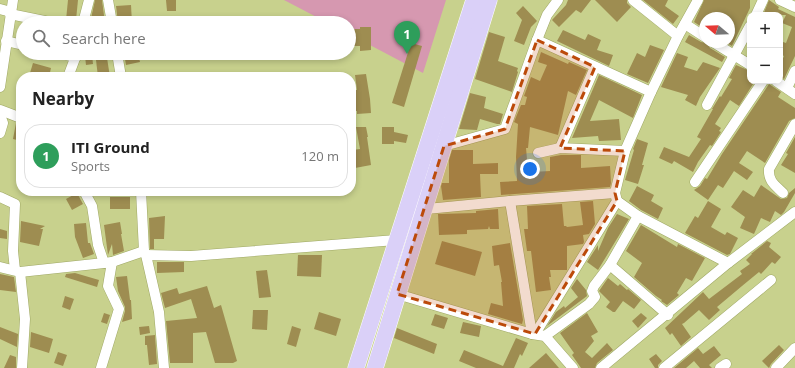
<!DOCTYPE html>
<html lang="en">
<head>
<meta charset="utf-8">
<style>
	:root { --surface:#fff; --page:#f2f2f2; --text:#222; --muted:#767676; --line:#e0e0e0; --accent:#ea580c }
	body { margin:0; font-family:"Open Sans",sans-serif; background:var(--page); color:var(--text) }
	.controls { position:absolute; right:12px; top:12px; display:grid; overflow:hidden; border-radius:8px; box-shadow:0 2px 6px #0003 }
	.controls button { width:36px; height:36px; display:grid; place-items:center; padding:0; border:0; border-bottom:1px solid var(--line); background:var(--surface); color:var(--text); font:20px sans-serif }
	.compass { position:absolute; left:699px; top:12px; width:36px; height:36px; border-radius:50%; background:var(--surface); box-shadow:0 2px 6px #0003; rotate:289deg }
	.you { position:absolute; left:530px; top:169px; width:14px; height:14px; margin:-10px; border:3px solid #fff; border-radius:50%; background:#1a73e8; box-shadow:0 0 0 6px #1a73e833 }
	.badge { display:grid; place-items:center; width:26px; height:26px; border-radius:50%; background:var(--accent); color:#fff; font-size:13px; font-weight:700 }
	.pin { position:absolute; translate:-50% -33px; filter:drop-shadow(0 1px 2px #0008) }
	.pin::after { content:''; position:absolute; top:21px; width:14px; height:12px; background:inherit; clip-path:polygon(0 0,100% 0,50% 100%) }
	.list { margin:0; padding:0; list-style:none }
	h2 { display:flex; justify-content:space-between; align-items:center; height:52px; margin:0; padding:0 16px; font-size:17px }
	h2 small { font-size:13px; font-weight:400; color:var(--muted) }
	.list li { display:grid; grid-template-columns:26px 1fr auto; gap:12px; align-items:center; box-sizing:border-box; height:64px; margin:0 8px 8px; padding:0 8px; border:1px solid var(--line); border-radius:16px }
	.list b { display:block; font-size:15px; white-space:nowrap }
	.list p { margin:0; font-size:13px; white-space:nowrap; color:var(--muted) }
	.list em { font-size:13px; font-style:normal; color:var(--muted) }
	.icon { flex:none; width:22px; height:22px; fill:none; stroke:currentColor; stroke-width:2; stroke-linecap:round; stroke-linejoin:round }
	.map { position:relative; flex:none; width:795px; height:368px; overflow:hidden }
	.search { position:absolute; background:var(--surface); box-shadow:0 2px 6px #0003; left:16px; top:16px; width:340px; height:44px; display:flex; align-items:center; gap:10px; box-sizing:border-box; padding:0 14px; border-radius:22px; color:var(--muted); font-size:15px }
	.panel { position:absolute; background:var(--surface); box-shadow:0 2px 6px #0003; left:16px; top:72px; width:340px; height:124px; border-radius:16px }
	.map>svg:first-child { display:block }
	.green { fill:#d698b0 }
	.building { fill:#9e8d51 }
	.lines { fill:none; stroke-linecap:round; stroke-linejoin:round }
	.minor-casing { stroke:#9fa865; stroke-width:11 }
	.primary-casing { stroke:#fff; stroke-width:17 }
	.minor { stroke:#fff; stroke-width:10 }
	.primary { stroke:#dad0f8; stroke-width:16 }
	.marked { fill:#bc4a0a; fill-opacity:0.2; stroke:#bc4a0a; stroke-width:3; stroke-dasharray:8 5; stroke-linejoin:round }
</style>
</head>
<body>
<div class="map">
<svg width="795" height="368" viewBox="0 0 795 368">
	<rect width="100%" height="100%" fill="#c8d18d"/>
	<path class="green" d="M284 0H446L423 73 349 34V23H328Z"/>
	<g class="building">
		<path d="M68 0H78L76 20H66Z"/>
		<path d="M95 0H102L105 23H90Z"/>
		<path d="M166 0H176V11H167Z"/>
		<path d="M568 0H591L581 13 576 10 559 27 552 20 566 5Z"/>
		<path d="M595 0H627V3L631 7 617 22Z"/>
		<path d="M643 0H668L665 6 679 16 673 24Z"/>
		<path d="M704 0H750V8L732 46 725 42H729V18H705V29L694 22Z"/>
		<path d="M769 0 779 7 778 9 795 17V56L784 79 780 76V65L784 56 780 54V41L786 43 792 27 782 23 786 15H763Z"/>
		<path d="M131 5 132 23H118L116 6Z"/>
		<path d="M523 6 537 21 531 27 524 45 514 41 522 20 516 13Z"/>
		<path d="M360 27H371V50L360 51V46H349V29H360Z"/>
		<path d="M563 30 585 40 588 34 601 40 597 50 613 55 609 66 557 41Z"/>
		<path d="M489 32 505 37 498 61 518 68 517 71 518 72 512 92 475 79Z"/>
		<path d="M689 35 701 42 707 43 710 48 725 57 722 62 685 42Z"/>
		<path d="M411 43 422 46 404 107 392 103Z"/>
		<path d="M650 45 664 50 648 83 627 74 637 53 645 57Z"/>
		<path d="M541 52 568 64 569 62 587 70 576 95 568 91 558 135 530 127 528 148H526L528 170H532V172L550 171V157L561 155H581V168L610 166 611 183 610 187 501 195 500 182 517 181 516 157 518 124 514 122 521 105H525L527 97 524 96 531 77 540 81 547 65 538 62Z"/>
		<path d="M124 53H130V56L138 54 140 62 126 65Z"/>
		<path d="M677 53 688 57 684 67 697 71 703 62 720 68 700 97 696 106 685 100 688 95 661 87Z"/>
		<path d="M92 55 93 64 86 65 85 56Z"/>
		<path d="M107 58 110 77H98L96 60Z"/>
		<path d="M33 63 51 68 49 77 30 73Z"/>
		<path d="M736 65 750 71V81H755L739 106 730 100 715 124 721 128 719 131 721 132 712 146 710 145 698 162 693 172 674 161 672 164 659 158 664 147 689 157 701 139 697 137 713 109H712L720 96 721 97 732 79 729 78Z"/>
		<path d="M366 74 370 99 371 113 357 114V111H351V90H357L355 75Z"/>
		<path d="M599 75 642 95 633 118 599 100 590 121 619 119 621 140 599 141 598 136 572 138Z"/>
		<path d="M769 84 781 92 778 97 795 108V118L789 121 765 163 747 151 739 163 753 172 747 180 734 171 723 188 718 185 708 200 694 190 700 186 705 178 707 179 722 154Z"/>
		<path d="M470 93 486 97 484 108 503 114 500 124H497L480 119 477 130 459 129Z"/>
		<path d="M16 123 21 124V141L13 139Z"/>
		<path d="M356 127H366L368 137H367L371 165 355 168 353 150 360 149Z"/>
		<path d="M382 127H394V132L408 135 406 143 394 141V144H382Z"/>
		<path d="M795 137V173L781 165 788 154 786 153Z"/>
		<path d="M637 139 648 143 642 165H644L638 184 625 180 634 150 633 149Z"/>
		<path d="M452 150H473V164L498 163V174H480L481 197 443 200 441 186 442 183H449V160Z"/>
		<path d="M761 185 781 199 787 198 789 193 795 188V193L784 212 781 215 775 211 770 222 761 218 754 234 740 228 745 217 731 207 743 190 754 197Z"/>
		<path d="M637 186 654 195 651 201 663 208 658 219 641 210 629 201Z"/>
		<path d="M77 193 83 204 72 210 66 199Z"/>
		<rect x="110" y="197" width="20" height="12"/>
		<path d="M593 201 595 224 589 234 583 235 584 242 583 244 567 246V270H550L551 277H549L551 290 536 292 531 251H527L524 229H528L527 206 562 204 564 226H566L567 227 583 225 580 202Z"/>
		<path d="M708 201 721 209 711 227 725 235 727 232 738 238 730 254 727 255 685 233 695 216 698 218Z"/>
		<path d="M498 209 499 229H490L489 226 488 229 467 230V234L439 235 438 214 476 213V211Z"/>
		<path d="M617 214 629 219 598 270 587 262 598 245V251L608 228Z"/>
		<path d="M165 216 164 239H154V249H150L149 218Z"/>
		<path d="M21 221 45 226 40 229H43L39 246 20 242Z"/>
		<path d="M120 222 122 234H121L124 251 113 255 112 244 108 255 104 225Z"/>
		<path d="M86 223 88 243H90L94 254 83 258 75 237 74 224Z"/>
		<path d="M641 225 677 247 678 244 705 258 692 281 686 278 677 293 679 295 667 305 661 301 662 300 656 296 634 277 642 263 626 251Z"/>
		<path d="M0 229 7 231V239L0 238Z"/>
		<path d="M442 241 482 252 475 276 435 264Z"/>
		<path d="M767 241 771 243 769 247 781 257 775 264 772 262 761 274 759 272 742 286 717 307 720 310 709 320 699 310 684 323 682 324 691 337 681 346 672 333 670 335 665 328 703 292 709 299 742 274 740 271 750 264 746 260 752 254H751Z"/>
		<path d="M510 243 523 320 522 324 488 314 491 303 503 306 501 282H502L499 265 494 266 492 246Z"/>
		<path d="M298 255H322L321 277 297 276Z"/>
		<path d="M157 262H184V272L157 273Z"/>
		<path d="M267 270 271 297 259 298 256 271Z"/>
		<path d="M75 273 99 280 97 287 65 277 66 274Z"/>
		<path d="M0 274 14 277 16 292 0 290Z"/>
		<path d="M127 276 130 300H131L132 319 122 322 125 311V307L118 291 116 277Z"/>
		<path d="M608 278 618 286 620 284 627 290 628 289 641 300 634 309 623 301 615 312H613L606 307 610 302 599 291Z"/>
		<path d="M577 279 586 290 587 296 547 326 556 312 564 306 565 308 578 297 571 288Z"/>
		<path d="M207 286 214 308 221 305 237 361 233 363H215L206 332 193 333V363H170L166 321 197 318 191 299 165 308 161 293 177 288 179 294Z"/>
		<path d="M65 296 74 299 70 310 62 307Z"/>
		<path d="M253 310H268L267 330 252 329Z"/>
		<path d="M319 312 341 319 336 336 314 329Z"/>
		<path d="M104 313 110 315 107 324 101 322Z"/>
		<path d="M587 313 598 332 591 336 594 341 585 352 592 358 607 343 613 350 597 363 595 368H581L572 355 574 353 560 333Z"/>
		<path d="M641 313 647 318 638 328 632 321Z"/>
		<path d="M435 314 448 318 444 329 431 325Z"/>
		<path d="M463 322 481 326 479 337 460 333Z"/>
		<path d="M149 326 150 333 140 335 139 327Z"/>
		<path d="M292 326 301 329 296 347 287 344Z"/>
		<path d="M0 327 18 334 17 347 0 339Z"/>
		<path d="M397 328 437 344 434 354 394 338Z"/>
		<path d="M31 332 53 339 49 353 30 347Z"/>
		<path d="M155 335 157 364 149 365 147 345H145V336Z"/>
		<path d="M516 338 528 343 522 356 520 354 514 368H476L459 361 464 350 503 366Z"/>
		<path d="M779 345 784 350 771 364 769 368 762 361Z"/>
		<path d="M714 346 721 355 709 365 712 368H700L694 361 686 368H674L698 348 703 354Z"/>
		<path d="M58 352 67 355 63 366 54 363Z"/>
		<path d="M546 353 559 368H529Z"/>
		<path d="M656 354 662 361 658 365V368H655L649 359Z"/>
		<path d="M10 355 16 357V368H4Z"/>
	</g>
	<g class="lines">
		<defs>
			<g id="minor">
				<path d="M108 0 112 23"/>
				<path d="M633 0 678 36"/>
				<path d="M780 0 795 7"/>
				<path d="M0 9 11 12"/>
				<path d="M10 14 54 23"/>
				<path d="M756 15 763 0"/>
				<path d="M83 23 89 0"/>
				<path d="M685 24 705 37"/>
				<path d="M537 40 547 15 558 0"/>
				<path d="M6 41 23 45"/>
				<path d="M713 42 750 65"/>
				<path d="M58 53 76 57"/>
				<path d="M117 53 121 77"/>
				<path d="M68 77 77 53"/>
				<path d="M776 81 795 94"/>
				<path d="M0 87 13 0"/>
				<path d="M787 88 795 71"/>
				<path d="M707 105 750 26"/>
				<path d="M0 110 21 118"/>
				<path d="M0 115 3 123 0 133"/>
				<path d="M444 146 505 129 537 40 651 92"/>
				<path d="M560 148 595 67"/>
				<path d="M538 153 560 148 625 151"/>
				<path d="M695 182 763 81"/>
				<path d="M84 191 92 206 98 245 104 263 112 262 144 251 146 255 159 312 164 368"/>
				<path d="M141 191 144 251"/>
				<path d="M783 193C775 185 768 181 769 169L795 124"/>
				<path d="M0 197 15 204 13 251 15 270"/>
				<path d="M510 201 532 334"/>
				<path d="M617 201 638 216 728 263"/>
				<path d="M406 211 510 201 615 193 625 151 651 92 678 36 698 0"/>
				<path d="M146 255 191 256 396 240"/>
				<path d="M610 265 668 315"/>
				<path d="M0 267 20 272 25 319 22 368"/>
				<path d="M20 272 104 263"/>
				<path d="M397 294 532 334 545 336 573 368"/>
				<path d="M535 334 617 201 615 193"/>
				<path d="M545 336 589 304 595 297 592 291 594 286 610 265 638 216"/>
				<path d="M101 368 119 309 108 286 112 262"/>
				<path d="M601 368 728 263 795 212"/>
				<path d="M664 368 771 280"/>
				<path d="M720 368 726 364"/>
				<path d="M776 368 795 348"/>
			</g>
			<g id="primary">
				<path d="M356 368 474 0"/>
				<path d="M375 368 489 0"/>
			</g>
		</defs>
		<use href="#minor" class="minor-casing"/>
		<use href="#primary" class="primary-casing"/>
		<use href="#minor" class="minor"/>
		<use href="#primary" class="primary"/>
	</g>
	<path class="marked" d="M537 40 595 67 560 148 625 151 615 193 617 201 535 334 397 294 444 146 505 129Z"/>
</svg>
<div class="controls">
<button>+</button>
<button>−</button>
</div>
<svg class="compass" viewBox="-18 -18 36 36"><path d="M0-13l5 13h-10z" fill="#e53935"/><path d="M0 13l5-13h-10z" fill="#767676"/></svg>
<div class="you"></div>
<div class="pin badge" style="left:407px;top:54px;background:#2e9e5b">1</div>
<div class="search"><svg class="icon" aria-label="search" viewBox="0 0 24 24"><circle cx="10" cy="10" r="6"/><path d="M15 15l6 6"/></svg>Search here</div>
<section class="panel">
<h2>Nearby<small></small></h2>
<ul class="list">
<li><span class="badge" style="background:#2e9e5b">1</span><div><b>ITI Ground</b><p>Sports</p></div><em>120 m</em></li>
</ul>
</section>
</div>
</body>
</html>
